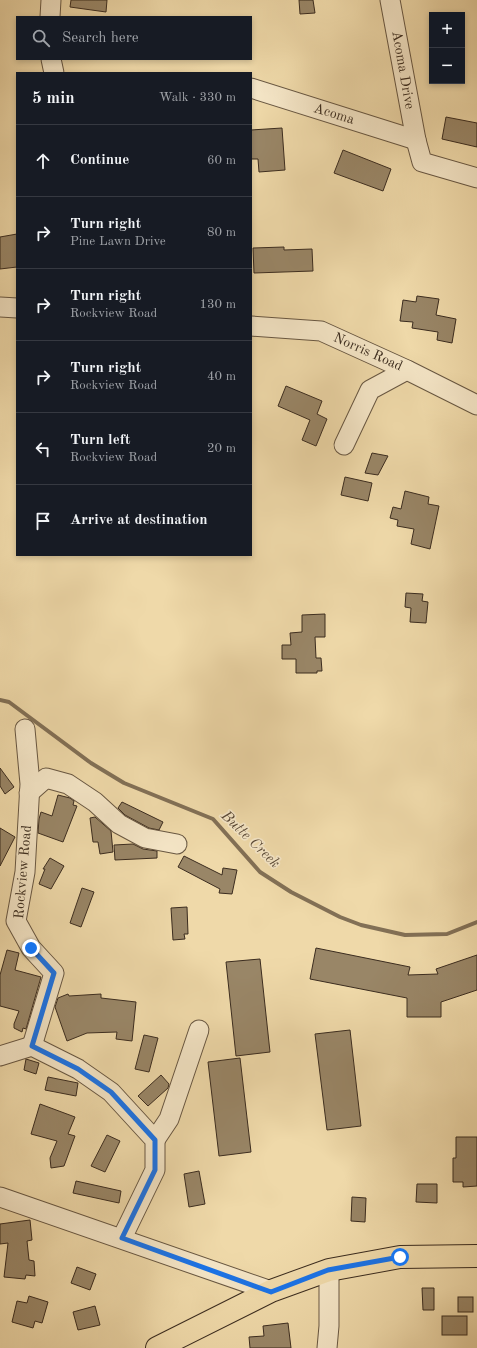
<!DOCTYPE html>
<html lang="en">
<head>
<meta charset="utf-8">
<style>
	:root { --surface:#171b24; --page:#242831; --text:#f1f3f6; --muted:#9ea1a6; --line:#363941 }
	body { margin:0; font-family:"Old Standard TT",serif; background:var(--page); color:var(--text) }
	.controls { position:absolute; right:12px; top:12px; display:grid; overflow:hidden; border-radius:0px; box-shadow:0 2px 6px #0003 }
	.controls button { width:36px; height:36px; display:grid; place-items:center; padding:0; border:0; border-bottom:1px solid var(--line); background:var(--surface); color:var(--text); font:20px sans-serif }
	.stop { position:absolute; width:12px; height:12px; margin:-9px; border:3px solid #1a73e8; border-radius:50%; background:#fff }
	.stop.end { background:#1a73e8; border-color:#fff; box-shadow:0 1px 4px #0008 }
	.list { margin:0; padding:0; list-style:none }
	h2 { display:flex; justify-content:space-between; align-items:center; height:52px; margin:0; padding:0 16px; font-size:17px }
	h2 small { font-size:13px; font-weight:400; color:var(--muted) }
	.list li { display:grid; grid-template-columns:26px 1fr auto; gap:12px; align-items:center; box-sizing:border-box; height:72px; padding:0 16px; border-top:1px solid var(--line) }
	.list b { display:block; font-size:15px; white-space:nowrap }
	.list p { margin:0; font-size:13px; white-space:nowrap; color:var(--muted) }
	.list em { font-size:13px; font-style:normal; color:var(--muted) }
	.icon { flex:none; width:22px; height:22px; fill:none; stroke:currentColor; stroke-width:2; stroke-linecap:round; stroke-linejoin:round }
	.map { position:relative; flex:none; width:477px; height:1348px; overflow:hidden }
	.search { position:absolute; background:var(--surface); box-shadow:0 2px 6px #0003; left:16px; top:16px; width:236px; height:44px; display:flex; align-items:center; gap:10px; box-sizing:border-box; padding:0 14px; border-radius:0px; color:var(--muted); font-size:15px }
	.panel { position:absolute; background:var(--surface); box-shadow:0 2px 6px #0003; left:16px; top:72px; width:236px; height:484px; border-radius:0px }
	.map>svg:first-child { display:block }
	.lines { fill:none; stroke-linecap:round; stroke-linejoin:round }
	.stream { stroke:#827056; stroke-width:4 }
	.building { fill:#998667; stroke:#3b2c1f }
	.minor-casing { stroke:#685742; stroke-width:21 }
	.major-casing { stroke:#3b2c1f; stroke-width:24 }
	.minor { stroke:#f5e6c7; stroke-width:19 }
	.major { stroke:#efd9a9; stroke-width:22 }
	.route { stroke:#1a73e8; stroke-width:5 }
	.labels { text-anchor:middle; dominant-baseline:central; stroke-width:3.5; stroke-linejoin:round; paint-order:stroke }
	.street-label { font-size:14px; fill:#3b2c1f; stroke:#f5e6c7 }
	.water-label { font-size:15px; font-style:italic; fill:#594836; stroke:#f5e6c7 }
</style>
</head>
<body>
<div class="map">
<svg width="477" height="1348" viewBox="0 0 477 1348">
	<rect width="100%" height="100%" fill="#efd9a9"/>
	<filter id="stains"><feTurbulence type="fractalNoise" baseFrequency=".005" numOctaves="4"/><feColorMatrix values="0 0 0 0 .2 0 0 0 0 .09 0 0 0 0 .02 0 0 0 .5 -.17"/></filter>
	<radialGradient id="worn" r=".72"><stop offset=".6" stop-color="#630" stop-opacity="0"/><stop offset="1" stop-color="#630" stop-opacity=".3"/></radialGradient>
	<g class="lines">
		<path class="stream" d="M0 700 9 702 91 763 124 783 213 819 260 872 291 892 340 917 361 925 405 935 447 934 477 922"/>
	</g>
	<g class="building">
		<path d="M71 0H107L106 12 70 7Z"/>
		<path d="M299 0H313L315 13 300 14Z"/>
		<path d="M446 117 477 123V147L442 139Z"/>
		<path d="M282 128 285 170 259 172 258 159H251V130Z"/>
		<path d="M343 150 391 169 383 191 334 173Z"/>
		<path d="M17 234V267L0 269V237Z"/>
		<path d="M284 247V250L312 249 313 271 254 273 253 248Z"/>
		<path d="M417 296 439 299 436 315 456 319 452 343 437 340 438 332 412 328 413 322 400 321 403 300 416 302Z"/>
		<path d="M286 386 322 401 317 414 327 419 316 446 302 440 310 420 278 406Z"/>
		<path d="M372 453 388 456 378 475 365 473Z"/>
		<path d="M345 477 372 483 368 501 341 495Z"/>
		<path d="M405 491 429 497 428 504 439 506 430 549 411 544 414 529 397 526 398 520 390 518 393 507 401 509Z"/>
		<path d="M406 593 423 594 422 601 428 602 426 623 410 622 411 608 405 607Z"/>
		<path d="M325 614V637H315L316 658H321L322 671H317V673H296V659H282V645H291L290 633 302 632V615Z"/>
		<path d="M0 768 14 787 5 794 0 786Z"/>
		<path d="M58 795 70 798 74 801 73 805 77 806 63 842 38 833 39 819 41 812 52 816Z"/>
		<path d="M122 802 163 822 159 830 149 828 125 815 118 808Z"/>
		<path d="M95 817 111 831 113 852 100 854 98 842H93L90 818Z"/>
		<path d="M0 828 15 837 0 866Z"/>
		<path d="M133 844 143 849 157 851V858L115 860 114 845Z"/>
		<path d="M184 856 222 875 223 868 237 870 232 894 219 893 220 889 178 867Z"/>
		<path d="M50 858 64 866 51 889 39 884 45 869H43Z"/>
		<path d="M82 888 94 892 81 927 70 923Z"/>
		<path d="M187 907 188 934H184L185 939 173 940 171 908Z"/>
		<path d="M316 948 410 967 408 975 438 974 436 969 477 955V990L441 1002V1017H407V998L310 979Z"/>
		<path d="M7 950 19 953 15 970 41 977 26 1029 23 1028 22 1032 14 1028V1024L19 1011 0 1006V975Z"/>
		<path d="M260 959 270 1052 236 1056 226 962Z"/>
		<path d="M68 994 69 996 101 994V998L136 1002 132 1041 116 1039 117 1032 87 1033 67 1041 55 1007 58 998Z"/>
		<path d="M350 1030 361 1126 327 1130 315 1034Z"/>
		<path d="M144 1035 158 1038 149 1072 135 1069Z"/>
		<path d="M240 1058 251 1152 219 1156 208 1062Z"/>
		<path d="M26 1059 39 1063 36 1074 24 1070Z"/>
		<path d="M161 1075 169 1084 168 1088 148 1106 138 1096Z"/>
		<path d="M48 1077 78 1083 76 1096 45 1090Z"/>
		<path d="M40 1104 75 1117 68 1134 75 1136 64 1166 51 1168 50 1158 57 1141 31 1134Z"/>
		<path d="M107 1135 120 1141 105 1172 91 1166Z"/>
		<path d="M456 1137H477V1186L463 1187V1182H453V1158H456Z"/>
		<path d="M199 1171 205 1204 189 1207 184 1174Z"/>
		<path d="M76 1181 121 1191 119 1203 73 1193Z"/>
		<path d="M417 1184H437V1203L416 1202Z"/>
		<path d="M352 1197 366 1198 365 1222 351 1221Z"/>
		<path d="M30 1220 32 1240 27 1241 29 1260 34 1261 35 1276 26 1275 25 1279 4 1277 8 1243 0 1244V1224Z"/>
		<path d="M77 1267 96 1274 90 1290 71 1283Z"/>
		<path d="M422 1288H434V1310H423Z"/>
		<path d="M29 1296 48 1302 42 1323 35 1321 33 1328 12 1322 17 1301 27 1303Z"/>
		<rect x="458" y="1297" width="15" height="15"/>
		<path d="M95 1306 100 1325 78 1330 73 1312Z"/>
		<rect x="442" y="1316" width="25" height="19"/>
		<path d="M288 1323 291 1348H250L249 1337 264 1336 263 1326Z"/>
	</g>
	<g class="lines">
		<defs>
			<g id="minor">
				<path d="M390 0 416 140 422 162 477 178"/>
				<path d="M50 17 51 0"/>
				<path d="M51 59 54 73"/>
				<path d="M251 88 416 140"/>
				<path d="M0 307 17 308"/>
				<path d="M251 326 321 331 407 370 477 405"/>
				<path d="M344 445 370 390 407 370"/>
				<path d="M25 729 30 784 25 872 16 921 31 948 54 973 32 1046"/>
				<path d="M29 793 46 778 68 784 95 802 119 824 145 838 177 844"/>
				<path d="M0 1056 32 1046 78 1069 111 1092 155 1140V1170L122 1238"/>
				<path d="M155 1140 169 1119 199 1030"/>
				<path d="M0 1197 271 1291"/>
				<path d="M327 1348 329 1326V1270"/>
			</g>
			<path id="major" d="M157 1348 271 1291 329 1270 400 1257 477 1256"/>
		</defs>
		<use href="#minor" class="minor-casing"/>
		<use href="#major" class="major-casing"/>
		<use href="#minor" class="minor"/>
		<use href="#major" class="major"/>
	</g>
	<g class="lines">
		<path class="route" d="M31 948 54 973 32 1046 78 1069 111 1092 155 1140V1170L122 1238 271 1292 328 1270 400 1257"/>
	</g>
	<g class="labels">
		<g class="street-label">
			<text transform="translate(403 70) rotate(80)">Acoma Drive</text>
			<text transform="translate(334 114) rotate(17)">Acoma</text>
			<text transform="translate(368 352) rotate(24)">Norris Road</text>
			<text transform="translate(23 872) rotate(-85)">Rockview Road</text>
		</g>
		<g class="water-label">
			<text transform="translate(250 840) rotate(44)">Butte Creek</text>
		</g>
	</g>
	<rect width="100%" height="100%" filter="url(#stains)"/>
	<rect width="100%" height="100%" fill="url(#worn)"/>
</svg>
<div class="controls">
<button>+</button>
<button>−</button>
</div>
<div class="stop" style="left:400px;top:1257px"></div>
<div class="stop end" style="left:31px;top:948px"></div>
<div class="search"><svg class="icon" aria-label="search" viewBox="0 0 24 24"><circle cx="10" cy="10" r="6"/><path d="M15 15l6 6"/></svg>Search here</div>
<section class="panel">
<h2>5 min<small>Walk · 330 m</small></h2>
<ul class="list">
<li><svg class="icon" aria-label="ahead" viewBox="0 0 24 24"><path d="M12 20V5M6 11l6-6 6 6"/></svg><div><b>Continue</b></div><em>60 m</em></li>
<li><svg class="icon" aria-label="right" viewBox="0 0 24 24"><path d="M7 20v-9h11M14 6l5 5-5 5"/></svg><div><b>Turn right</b><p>Pine Lawn Drive</p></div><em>80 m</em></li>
<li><svg class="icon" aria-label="right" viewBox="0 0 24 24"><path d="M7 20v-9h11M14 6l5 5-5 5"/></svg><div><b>Turn right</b><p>Rockview Road</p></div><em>130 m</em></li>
<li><svg class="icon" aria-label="right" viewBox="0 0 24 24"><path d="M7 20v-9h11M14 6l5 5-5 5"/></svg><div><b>Turn right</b><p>Rockview Road</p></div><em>40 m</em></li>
<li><svg class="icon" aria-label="left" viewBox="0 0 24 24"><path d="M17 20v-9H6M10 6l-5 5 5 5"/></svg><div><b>Turn left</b><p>Rockview Road</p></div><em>20 m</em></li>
<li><svg class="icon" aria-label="arrive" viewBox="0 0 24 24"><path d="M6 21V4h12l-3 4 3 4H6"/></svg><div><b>Arrive at destination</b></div></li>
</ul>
</section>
</div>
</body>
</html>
